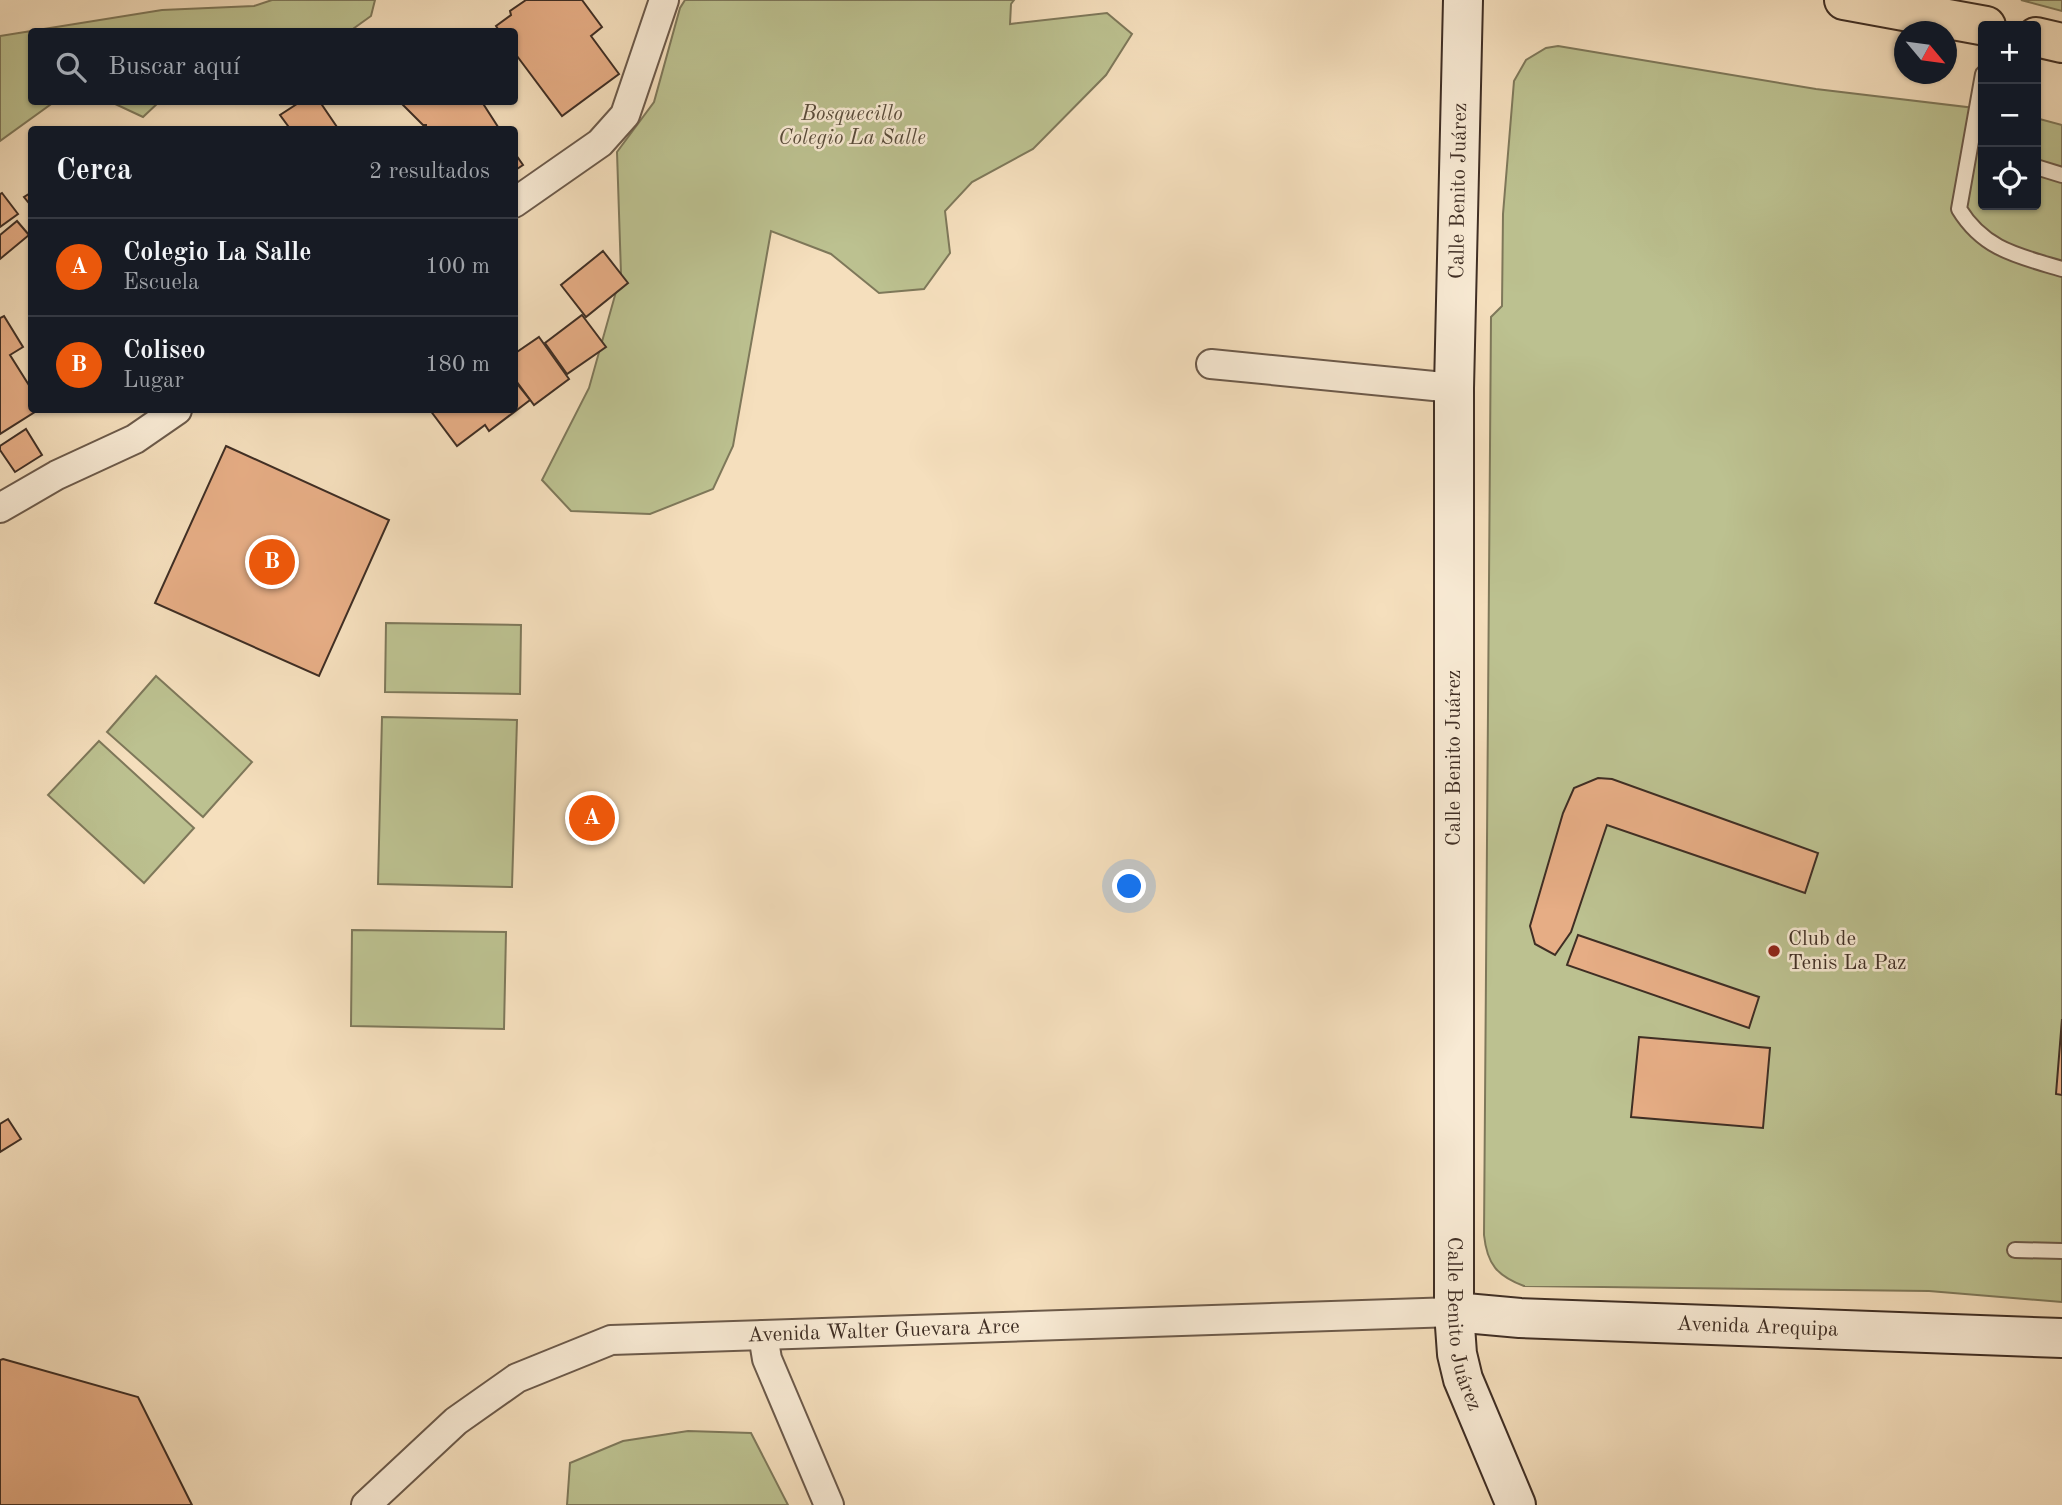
<!DOCTYPE html>
<html lang="es">
<head>
<meta charset="utf-8">
<style>
	:root { --surface:#171b24; --page:#242831; --text:#f1f3f6; --muted:#9ea1a6; --line:#363941; --accent:#ea580c }
	body { margin:0; font-family:"Old Standard TT",serif; background:var(--page); color:var(--text) }
	.controls { position:absolute; right:21px; top:21px; display:grid; overflow:hidden; border-radius:7px; box-shadow:0 2px 5px #0004 }
	.controls button { width:63px; height:63px; display:grid; place-items:center; padding:0; border:0; border-bottom:2px solid var(--line); background:var(--surface); color:var(--text); font:35px sans-serif }
	.compass { position:absolute; left:1894px; top:21px; width:63px; height:63px; border-radius:50%; background:var(--surface); box-shadow:0 2px 5px #0004; rotate:119deg }
	.you { position:absolute; left:1130px; top:887px; width:24px; height:24px; margin:-18px; border:5px solid #fff; border-radius:50%; background:#1a73e8; box-shadow:0 0 0 10px #1a73e833 }
	.badge { display:grid; place-items:center; width:46px; height:46px; border-radius:50%; background:var(--accent); color:#fff; font-size:23px; font-weight:700 }
	.pin { position:absolute; translate:-50% -50%; border:4px solid #fff; box-shadow:0 2px 7px #0006 }
	.list { margin:0; padding:0; list-style:none }
	h2 { display:flex; justify-content:space-between; align-items:center; height:91px; margin:0; padding:0 28px; font-size:30px }
	h2 small { font-size:23px; font-weight:400; color:var(--muted) }
	.list li { display:grid; grid-template-columns:46px 1fr auto; gap:21px; align-items:center; box-sizing:border-box; height:98px; padding:0 28px; border-top:2px solid var(--line) }
	.list b { display:block; font-size:26px; white-space:nowrap }
	.list p { margin:0; font-size:23px; white-space:nowrap; color:var(--muted) }
	.list em { font-size:23px; font-style:normal; color:var(--muted) }
	.icon { flex:none; width:38px; height:38px; fill:none; stroke:currentColor; stroke-width:2; stroke-linecap:round; stroke-linejoin:round }
	.map { position:relative; flex:none; width:2062px; height:1505px; overflow:hidden }
	.search { position:absolute; background:var(--surface); box-shadow:0 2px 5px #0004; left:28px; top:28px; width:490px; height:77px; display:flex; align-items:center; gap:18px; box-sizing:border-box; padding:0 24px; border-radius:7px; color:var(--muted); font-size:26px }
	.panel { position:absolute; background:var(--surface); box-shadow:0 2px 5px #0004; left:28px; top:126px; width:490px; height:287px; border-radius:7px }
	.map>svg:first-child { display:block }
	.green { fill:#bcc190; stroke:#7e785a; stroke-width:2 }
	.building { fill:#e6ad85; stroke:#3f2e24; stroke-width:2 }
	.lines { fill:none; stroke-linecap:round; stroke-linejoin:round }
	.lane-casing { stroke:#6c5a4a; stroke-width:18 }
	.street-casing { stroke:#6c5a4a; stroke-width:32 }
	.secondary-casing { stroke:#3f2e24; stroke-width:42 }
	.primary-casing { stroke:#3f2e24; stroke-width:42 }
	.lane { stroke:#f8ead4; stroke-width:14 }
	.street { stroke:#f8ead4; stroke-width:28 }
	.secondary { stroke:#f8ead4; stroke-width:38 }
	.primary { stroke:#f5dfbd; stroke-width:38 }
	.poi-dot { fill:#8f2418; stroke:#f8ead4; stroke-width:2.5 }
	.labels { text-anchor:middle; dominant-baseline:central; stroke-width:5; stroke-linejoin:round; paint-order:stroke }
	.park-label { font-size:21px; font-style:italic; fill:#584b3a; stroke:#f8ead4 }
	.street-label { font-size:21px; fill:#3f2e24; stroke:#f8ead4 }
	.poi-label { font-size:21px; fill:#3f2e24; stroke:#f8ead4; text-anchor:start }
</style>
</head>
<body>
<div class="map">
<svg width="2062" height="1505" viewBox="0 0 2062 1505">
	<rect width="100%" height="100%" fill="#f5dfbd"/>
	<filter id="stains"><feTurbulence type="fractalNoise" baseFrequency=".00286" numOctaves="4"/><feColorMatrix values="0 0 0 0 .2 0 0 0 0 .09 0 0 0 0 .02 0 0 0 .5 -.17"/></filter>
	<radialGradient id="worn" r=".72"><stop offset=".6" stop-color="#630" stop-opacity="0"/><stop offset="1" stop-color="#630" stop-opacity=".3"/></radialGradient>
	<g class="green">
		<path d="M272 0H375L371 16 350 31 32 32V102H54L0 141V36L162 10 254 6Z"/>
		<path d="M685 0H1014L1011 4 1010 24 1107 13 1132 34 1106 75 1033 149 972 182 945 211 950 253 924 289 879 293 831 254 771 231 733 446 713 489 650 514 571 511 542 480 589 388 621 274 617 152 654 102 680 8Z"/>
		<path d="M2021 0H2062V11Z"/>
		<path d="M1558 46 1816 89 1983 109V205H2036V118L2062 125V1302L1929 1291 1524 1286C1497 1276 1487 1264 1484 1235L1491 317 1502 306 1503 214 1514 81 1526 60 1546 48Z"/>
		<path d="M111 102H159L143 117Z"/>
		<path d="M386 623 521 625 520 694 385 692Z"/>
		<path d="M156 676 252 762 203 817 107 732Z"/>
		<path d="M382 717 517 720 512 887 378 884Z"/>
		<path d="M99 741 194 828 144 883 48 795Z"/>
		<path d="M352 930 506 932 504 1029 351 1026Z"/>
		<path d="M688 1431 751 1433 788 1505H567L570 1463 623 1441Z"/>
	</g>
	<g class="building">
		<path d="M526 0H582L602 27 591 36 619 74 562 116 514 52V32H500L496 26 511 15 510 11Z"/>
		<path d="M300 102H320L339 130H291L280 115Z"/>
		<path d="M400 102H482L500 130H426V125H423Z"/>
		<path d="M514 152 523 165 514 171Z"/>
		<path d="M32 192V207L24 197Z"/>
		<path d="M2 193 18 214 0 227V194Z"/>
		<path d="M17 221 29 235 0 259V235Z"/>
		<path d="M603 251 628 283 586 317 561 285Z"/>
		<path d="M582 315 606 347 567 374 545 343Z"/>
		<path d="M4 316 23 347 10 355 32 390V410H38L0 434V318Z"/>
		<path d="M539 337 569 379 534 405 514 378V354Z"/>
		<path d="M514 380 530 400 489 431 485 425 457 446 430 410H514Z"/>
		<path d="M26 429 42 455 15 472 0 450V446Z"/>
		<path d="M226 446 389 520 319 676 155 603Z"/>
		<path d="M1598 778 1612 779 1818 853 1805 893 1607 825 1571 932 1555 955 1535 944 1530 926 1563 813 1574 788Z"/>
		<path d="M1578 935 1759 997 1749 1028 1567 965Z"/>
		<path d="M2062 1019V1095L2056 1094Z"/>
		<path d="M1639 1037 1770 1048 1763 1128 1631 1117Z"/>
		<path d="M8 1119 21 1139 0 1152V1124Z"/>
		<path d="M3 1359 138 1397 192 1505H0V1360Z"/>
	</g>
	<g class="lines">
		<defs>
			<g id="lane">
				<path d="M1983 74 1959 209C1984 250 2019 256 2062 269"/>
				<path d="M2036 167 2062 175"/>
				<path d="M2015 1250 2062 1251"/>
			</g>
			<g id="street">
				<path d="M514 203 600 143 625 115 664 0"/>
				<path d="M1211 364 1454 388"/>
				<path d="M0 508 57 475 135 439 177 410"/>
				<path d="M763 1335 767 1359 829 1505"/>
				<path id="s1" d="M366 1505 456 1421 517 1378 611 1340 1454 1312"/>
			</g>
			<g id="secondary">
				<path id="s2" d="M1463 0 1454 388V1312L1457 1354 1463 1379 1516 1505"/>
				<path id="s3" d="M1454 1312 1520 1318 2062 1338"/>
			</g>
			<g id="primary">
				<path d="M1844 0 1986 26"/>
				<path d="M2036 37 2062 43"/>
			</g>
		</defs>
		<use href="#lane" class="lane-casing"/>
		<use href="#street" class="street-casing"/>
		<use href="#secondary" class="secondary-casing"/>
		<use href="#primary" class="primary-casing"/>
		<use href="#lane" class="lane"/>
		<use href="#street" class="street"/>
		<use href="#secondary" class="secondary"/>
		<use href="#primary" class="primary"/>
	</g>
	<circle class="poi-dot" cx="1774" cy="951" r="7"/>
	<g class="labels">
		<g class="park-label">
			<text x="852" y="114">Bosquecillo<tspan x="852" dy="24">Colegio La Salle</tspan></text>
		</g>
		<g class="street-label">
			<text transform="translate(1459 191) rotate(-89)">Calle Benito Juárez</text>
			<text transform="translate(1454 758) rotate(-90)">Calle Benito Juárez</text>
			<text stroke="none"><textPath href="#s2" startOffset="1325">Calle Benito Juárez</textPath></text>
			<text stroke="none"><textPath href="#s3" startOffset="304">Avenida Arequipa</textPath></text>
			<text stroke="none"><textPath href="#s1" startOffset="572">Avenida Walter Guevara Arce</textPath></text>
		</g>
		<g class="poi-label">
			<text x="1788" y="939">Club de<tspan x="1788" dy="24">Tenis La Paz</tspan></text>
		</g>
	</g>
	<rect width="100%" height="100%" filter="url(#stains)"/>
	<rect width="100%" height="100%" fill="url(#worn)"/>
</svg>
<div class="controls">
<button>+</button>
<button>−</button>
<button><svg class="icon" aria-label="locate" viewBox="0 0 24 24"><circle cx="12" cy="12" r="6"/><path d="M12 2v4M12 18v4M2 12h4M18 12h4"/></svg></button>
</div>
<svg class="compass" viewBox="-18 -18 36 36"><path d="M0-13l5 13h-10z" fill="#e53935"/><path d="M0 13l5-13h-10z" fill="#9ea1a6"/></svg>
<div class="you"></div>
<div class="pin badge" style="left:592px;top:818px">A</div>
<div class="pin badge" style="left:272px;top:562px">B</div>
<div class="search"><svg class="icon" aria-label="search" viewBox="0 0 24 24"><circle cx="10" cy="10" r="6"/><path d="M15 15l6 6"/></svg>Buscar aquí</div>
<section class="panel">
<h2>Cerca<small>2 resultados</small></h2>
<ul class="list">
<li><span class="badge">A</span><div><b>Colegio La Salle</b><p>Escuela</p></div><em>100 m</em></li>
<li><span class="badge">B</span><div><b>Coliseo</b><p>Lugar</p></div><em>180 m</em></li>
</ul>
</section>
</div>
</body>
</html>
